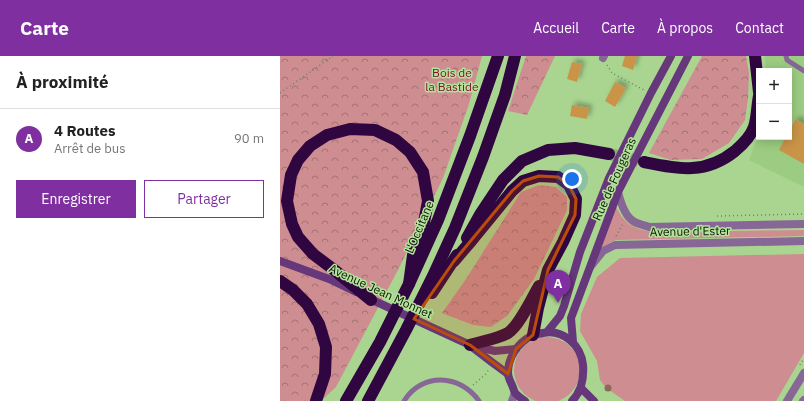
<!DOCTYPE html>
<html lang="fr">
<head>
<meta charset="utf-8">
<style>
	:root { --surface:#fff; --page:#f2f2f2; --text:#222; --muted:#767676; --line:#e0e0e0; --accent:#7f2f9f }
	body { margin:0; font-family:"IBM Plex Sans",sans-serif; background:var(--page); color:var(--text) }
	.controls { position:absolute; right:12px; top:12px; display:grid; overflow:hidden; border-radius:0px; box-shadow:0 2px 10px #0003 }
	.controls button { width:36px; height:36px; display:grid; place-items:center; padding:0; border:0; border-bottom:1px solid var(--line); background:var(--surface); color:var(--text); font:20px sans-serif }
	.you { position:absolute; left:292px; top:123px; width:14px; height:14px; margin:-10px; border:3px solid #fff; border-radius:50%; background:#1a73e8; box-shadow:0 0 0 6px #1a73e833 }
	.badge { display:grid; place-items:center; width:26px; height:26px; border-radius:50%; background:var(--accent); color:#fff; font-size:13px; font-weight:700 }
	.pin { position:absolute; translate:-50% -33px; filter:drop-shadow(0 1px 2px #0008) }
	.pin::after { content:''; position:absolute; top:21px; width:14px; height:12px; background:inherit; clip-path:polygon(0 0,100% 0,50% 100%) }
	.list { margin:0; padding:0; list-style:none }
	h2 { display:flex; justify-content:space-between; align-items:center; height:52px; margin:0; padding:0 16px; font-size:17px }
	h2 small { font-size:13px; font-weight:400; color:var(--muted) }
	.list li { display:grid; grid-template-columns:26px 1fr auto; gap:12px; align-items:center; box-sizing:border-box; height:60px; padding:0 16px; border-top:1px solid var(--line) }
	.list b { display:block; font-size:15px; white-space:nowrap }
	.list p { margin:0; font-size:13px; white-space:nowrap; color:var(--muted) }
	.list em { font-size:13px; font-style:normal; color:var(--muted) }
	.actions { display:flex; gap:8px; padding:12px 16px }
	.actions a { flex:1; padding:9px 0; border:1px solid var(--accent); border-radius:0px; text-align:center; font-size:14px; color:var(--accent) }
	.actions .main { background:var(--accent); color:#fff }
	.map { position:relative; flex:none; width:524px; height:345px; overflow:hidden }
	header { display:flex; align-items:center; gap:24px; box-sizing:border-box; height:56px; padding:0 20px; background:var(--accent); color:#fff }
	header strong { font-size:19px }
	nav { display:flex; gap:22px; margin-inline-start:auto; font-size:14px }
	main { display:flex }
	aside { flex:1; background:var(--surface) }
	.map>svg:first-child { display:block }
	.built { fill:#9ccc81 }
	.green { fill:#cd8d91 }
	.forest { fill:url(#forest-crowns) }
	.building { fill:#c99447; filter:url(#shadow) }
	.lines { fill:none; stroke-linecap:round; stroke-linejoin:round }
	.motorway-tunnel { stroke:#89b074; stroke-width:12; stroke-dasharray:12 6; stroke-linecap:butt }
	.path { stroke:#688956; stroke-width:1.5; stroke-dasharray:1 3; stroke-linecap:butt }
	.service { stroke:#866795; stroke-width:5 }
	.minor { stroke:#866795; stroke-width:8 }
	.tertiary { stroke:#866795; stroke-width:8 }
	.secondary { stroke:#66377a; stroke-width:8 }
	.motorway { stroke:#300640; stroke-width:12 }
	.tree { fill:#916858 }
	.marked { fill:#bc4c0a; fill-opacity:0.2; stroke:#bc4c0a; stroke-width:3; stroke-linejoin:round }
	.labels { text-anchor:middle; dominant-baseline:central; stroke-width:3; stroke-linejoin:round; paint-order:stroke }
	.park-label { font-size:12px; fill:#7e0e2a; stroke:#b5e29d }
	.street-label { font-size:12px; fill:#0a1a02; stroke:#b5e29d }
</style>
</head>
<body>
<header>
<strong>Carte</strong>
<nav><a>Accueil</a><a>Carte</a><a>À propos</a><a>Contact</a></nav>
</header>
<main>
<aside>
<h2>À proximité<small></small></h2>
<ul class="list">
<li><span class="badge">A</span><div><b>4 Routes</b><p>Arrêt de bus</p></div><em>90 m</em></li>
</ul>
<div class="actions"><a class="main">Enregistrer</a><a>Partager</a></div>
</aside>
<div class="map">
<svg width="524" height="345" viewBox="0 0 524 345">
	<defs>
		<pattern id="forest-crowns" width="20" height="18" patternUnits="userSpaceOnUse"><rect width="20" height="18" fill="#cd8d91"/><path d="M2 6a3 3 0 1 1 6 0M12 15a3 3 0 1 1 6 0" fill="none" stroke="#a57274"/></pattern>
		<filter id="shadow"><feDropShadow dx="3.5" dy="-3.5" stdDeviation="2" flood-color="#0004"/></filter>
	</defs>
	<rect width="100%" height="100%" fill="#a9d590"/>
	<path class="built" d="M485 0H524V131L469 104 479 76V81H509V15H486Z"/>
	<g class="green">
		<path d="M336 151C346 169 352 172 372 176L524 174V180L336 184 331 186 321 192Z"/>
		<path d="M524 198V297L496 345H345L326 332 320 324 317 305 300 275 301 258 317 221 340 202Z"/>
		<circle cx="267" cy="314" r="33"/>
	</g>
	<g class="forest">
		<path d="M0 0H202L189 48 163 122 119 212 56 331 41 345H0Z"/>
		<path d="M246 0H275L247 59 228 55Z"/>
		<path d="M422 0H466L469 17 468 42 465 64 449 87 422 103 391 104 369 97Z"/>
		<path d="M259 129 276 131 287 141V154L254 223 227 260 211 271 193 269 162 257 186 223 241 136Z"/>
	</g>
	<g class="building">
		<path d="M345 0H357L353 14 342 10Z"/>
		<path d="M292 6 302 8 297 26 287 23Z"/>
		<path d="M335 26 346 32 335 51 325 45Z"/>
		<path d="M292 49 309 52 307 63 290 60Z"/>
		<path d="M516 63 524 68V108L499 94 506 81H509V75Z"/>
	</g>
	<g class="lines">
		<path class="motorway-tunnel" d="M329 98 364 106"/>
		<g class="path">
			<path d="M327 9 332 17 364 34"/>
			<path d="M0 37 53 0"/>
			<path d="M437 160 524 158"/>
			<path d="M336 180 343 168"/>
			<path d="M520 309 524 302"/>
			<path d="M193 329 206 318 209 313"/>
		</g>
		<g class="service">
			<path d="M506 0 507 4 524 15"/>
			<path d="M124 345C142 316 180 318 199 345"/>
		</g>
		<g class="minor">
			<path d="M323 2 324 0"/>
			<path d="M338 136C340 144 345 160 353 165 357 168 364 169 369 171L524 168"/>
			<path d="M311 210 323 195 335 189 524 185"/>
			<path d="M507 345 524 317"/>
			<path d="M523 345 524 344"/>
		</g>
		<path class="tertiary" d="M232 345 235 337"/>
		<g class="secondary">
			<path d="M0 205 49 223 76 236"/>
			<path d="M88 242 190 289 215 295 236 293"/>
			<path d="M267 276 280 260 284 250 300 196 329 122 371 37 391 0"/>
			<path d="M293 286 291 262 338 136 408 0"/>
			<path d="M192 291 213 307 228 318"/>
			<path d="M301 332 314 345"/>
			<path d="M245 345C242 343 238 340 235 337 234 335 233 331 232 329 230 325 228 321 228 317 228 301 238 287 251 280 255 278 259 278 263 277 283 273 301 289 303 309 304 322 302 335 292 345"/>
		</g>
		<g class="motorway">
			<path d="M475 0 479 36"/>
			<path d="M364 106C399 113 425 119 455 95 462 89 471 80 474 71 477 62 477 50 479 40"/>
			<path d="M187 182 201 157 223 124 242 105 268 94 295 92 329 98"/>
			<path d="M174 205 192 184 232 135 243 125 259 120 278 121 289 129 296 143 295 159 283 186 268 214 258 252 253 279"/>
			<path d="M0 225 13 234 27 248 39 268 46 291 45 318 36 345"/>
			<path d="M152 237 177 199"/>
			<path d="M91 244 53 213 33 198 18 181 12 168 7 145 11 119 18 104 30 90 47 79 70 73 95 74 116 84 130 96 143 116 148 145 143 172 133 199 129 228"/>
			<path d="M190 289C202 285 217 283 228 277 239 270 252 242 259 230"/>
			<path d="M66 345 100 286 129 228 158 164 190 80 218 0"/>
			<path d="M88 345 126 274 153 220 175 172 203 101 225 39 235 0"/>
		</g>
	</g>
	<circle class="tree" cx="328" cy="332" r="3.5"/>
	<path class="marked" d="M259 120 278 121 289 129 296 143 295 159 268 214 253 279 236 293 228 318 190 289 134 263 174 205 232 135 243 125Z"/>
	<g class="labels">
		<g class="park-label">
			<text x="172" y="16">Bois de<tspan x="172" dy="14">la Bastide</tspan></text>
		</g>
		<g class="street-label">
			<text transform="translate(334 123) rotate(-66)">Rue de Fougeras</text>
			<text transform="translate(139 171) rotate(-67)">L'Occitane</text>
			<text transform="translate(410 175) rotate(-1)">Avenue d'Ester</text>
			<text transform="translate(101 235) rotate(25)">Avenue Jean Monnet</text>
		</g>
	</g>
</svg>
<div class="controls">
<button>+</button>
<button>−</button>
</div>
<div class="you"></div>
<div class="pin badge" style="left:278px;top:247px">A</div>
</div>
</main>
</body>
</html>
